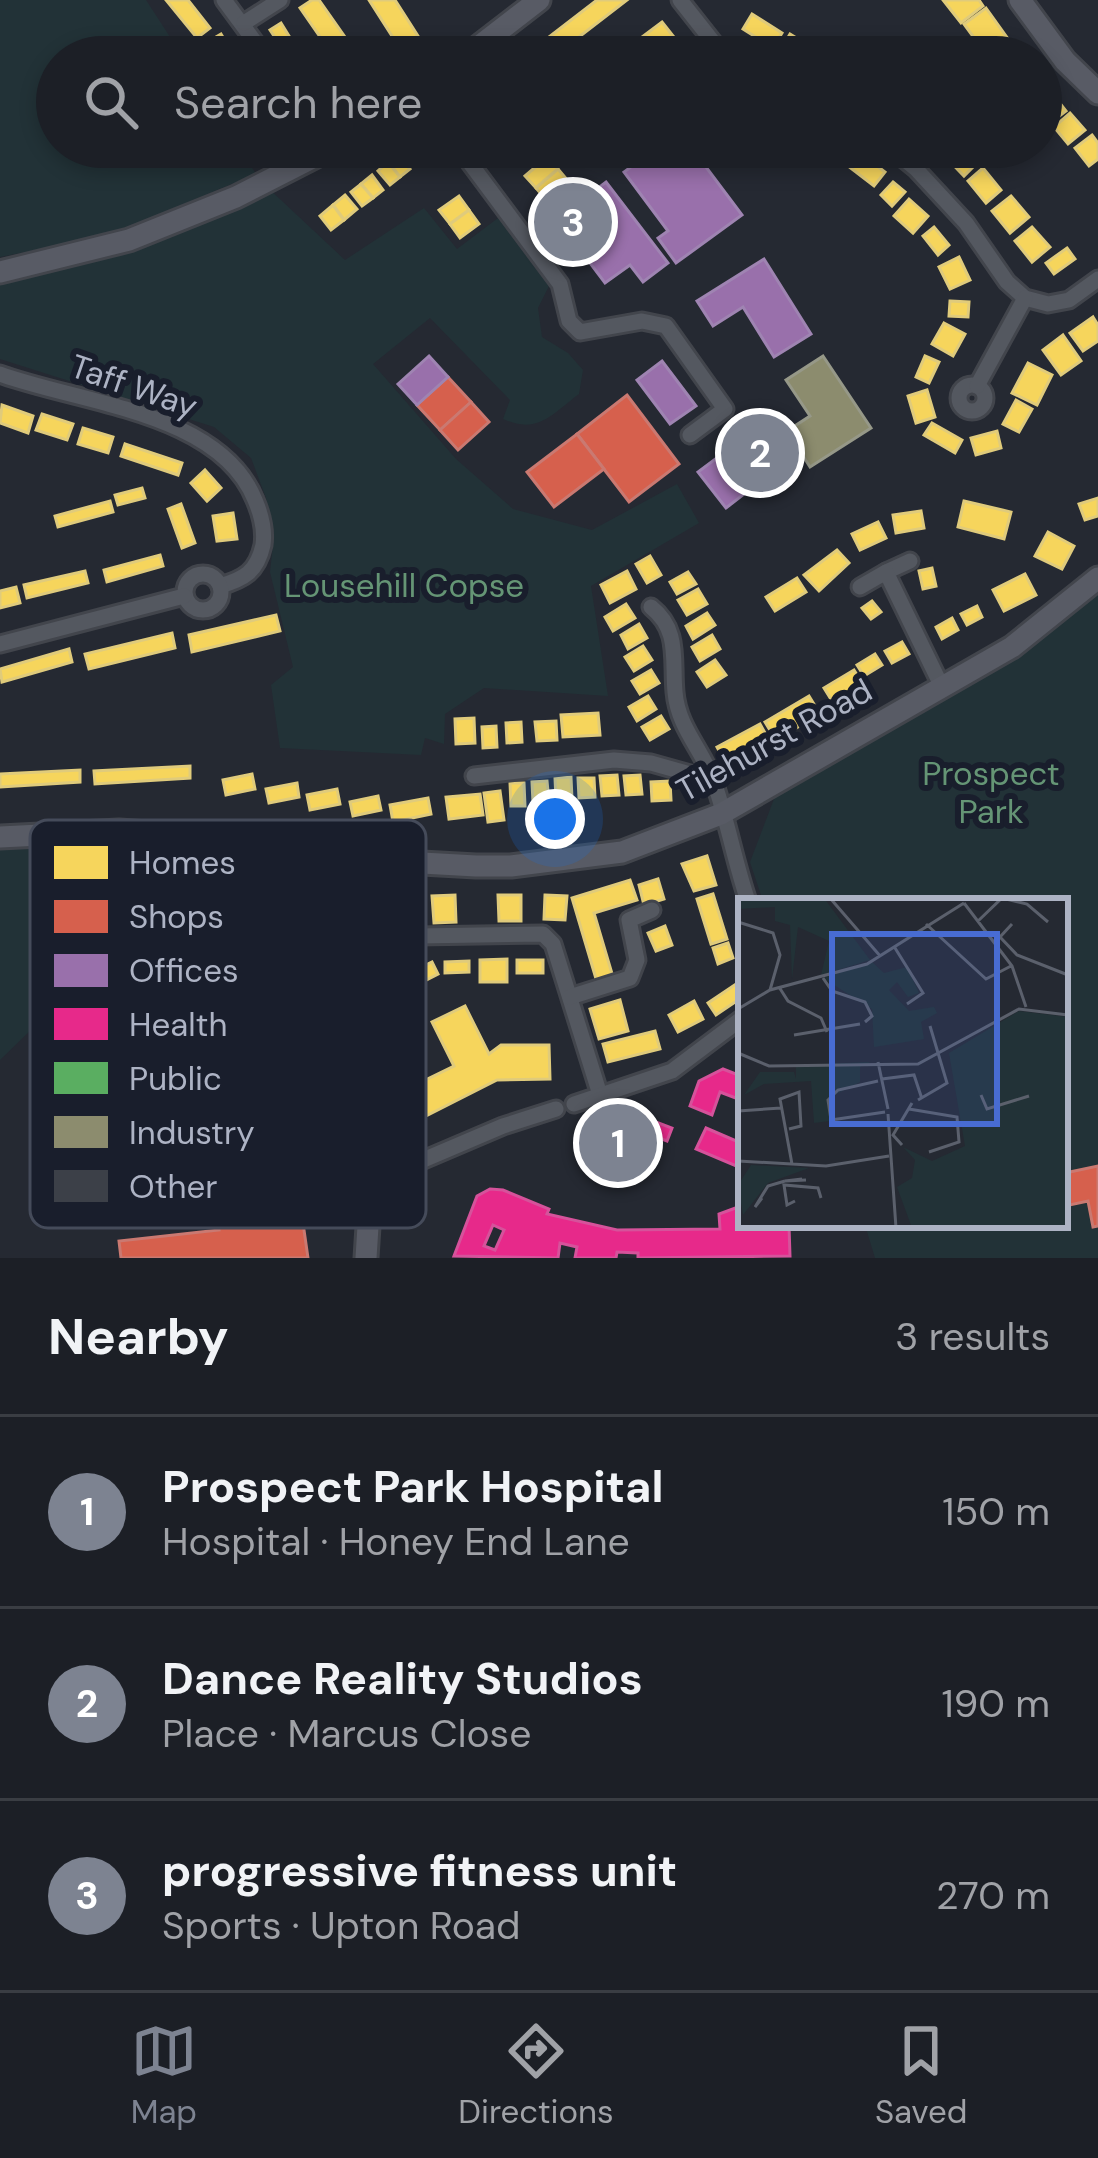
<!DOCTYPE html>
<html lang="en">
<head>
<meta charset="utf-8">
<style>
	:root { --surface:#1c1f26; --page:#292c32; --text:#f1f3f6; --muted:#a0a2a7; --line:#3a3d43; --accent:#7d8391 }
	body { margin:0; font-family:"DM Sans",sans-serif; background:var(--page); color:var(--text) }
	.you { position:absolute; left:555px; top:819px; width:42px; height:42px; margin:-30px; border:9px solid #fff; border-radius:50%; background:#1a73e8; box-shadow:0 0 0 18px #1a73e833 }
	.badge { display:grid; place-items:center; width:78px; height:78px; border-radius:50%; background:var(--accent); color:#fff; font-size:39px; font-weight:700 }
	.pin { position:absolute; translate:-50% -50%; border:6px solid #fff; box-shadow:0 3px 12px #0006 }
	.list { margin:0; padding:0; list-style:none }
	h2 { display:flex; justify-content:space-between; align-items:center; height:156px; margin:0; padding:0 48px; font-size:51px }
	h2 small { font-size:39px; font-weight:400; color:var(--muted) }
	.list li { display:grid; grid-template-columns:78px 1fr auto; gap:36px; align-items:center; box-sizing:border-box; height:192px; padding:0 48px; border-top:3px solid var(--line) }
	.list b { display:block; font-size:45px; white-space:nowrap }
	.list p { margin:0; font-size:39px; white-space:nowrap; color:var(--muted) }
	.list em { font-size:39px; font-style:normal; color:var(--muted) }
	.icon { flex:none; width:66px; height:66px; fill:none; stroke:currentColor; stroke-width:2; stroke-linecap:round; stroke-linejoin:round }
	.map { position:relative; flex:none; width:1098px; height:1258px; overflow:hidden }
	.search { position:absolute; background:var(--surface); box-shadow:0 6px 18px #0003; left:36px; right:36px; top:36px; height:132px; display:flex; align-items:center; gap:30px; box-sizing:border-box; padding:0 42px; border-radius:66px; color:var(--muted); font-size:45px }
	.sheet { height:732px; background:var(--surface) }
	nav { display:flex; justify-content:space-around; align-items:center; box-sizing:border-box; height:168px; border-top:3px solid var(--line); background:var(--surface); font-size:33px; color:var(--muted) }
	nav a { display:grid; justify-items:center; gap:6px }
	nav .on { color:var(--accent) }
	.map>svg:first-child { display:block }
	.green { fill:#223237 }
	.homes { fill:#f6d55c; stroke:#e0cb7b; stroke-width:3 }
	.shops { fill:#d6604d; stroke:#ca7971; stroke-width:3 }
	.offices { fill:#9970ab; stroke:#9f84b2; stroke-width:3 }
	.health { fill:#e7298a; stroke:#d6529b; stroke-width:3; fill-rule:evenodd }
	.industry { fill:#8c8c6e; stroke:#969888; stroke-width:3 }
	.lines { fill:none; stroke-linecap:round; stroke-linejoin:round }
	.street-casing { stroke:#42454c; stroke-width:21 }
	.secondary-casing { stroke:#42454c; stroke-width:27 }
	.street { stroke:#545860; stroke-width:15 }
	.secondary { stroke:#585b65; stroke-width:21 }
	.labels { text-anchor:middle; dominant-baseline:central; stroke-width:12; stroke-linejoin:round; paint-order:stroke }
	.street-label { font-size:33px; fill:#adb3c4; stroke:#191e2c }
	.park-label { font-size:33px; fill:#659575; stroke:#191e2c }
	.inset-road { fill:none; stroke:#5b606c; stroke-width:3 }
	.view { fill:#486cd2; fill-opacity:0.15; stroke:#486cd2; stroke-width:6 }
	.inset-edge { fill:none; stroke:#adb3c4; stroke-width:6 }
	.key { fill:#191e2c; stroke:#454b5a; stroke-width:3 }
	.key-label { font-size:33px; fill:#adb3c4 }
</style>
</head>
<body>
<div class="map">
<svg width="1098" height="1258" viewBox="0 0 1098 1258">
	<rect width="100%" height="100%" fill="#252932"/>
	<g class="green">
		<path d="M0 0H146L183 57H57V147H239L256 174 104 237 0 257Z"/>
		<path d="M266 186 345 260 424 208 457 249 498 218 549 286 538 308 542 337 568 353 583 370 579 394C552 414 538 435 503 419L510 400 430 318 373 364 456 459 513 509 592 530 677 484 699 523 591 586 608 696 484 688 445 714 444 744 425 738 421 755 280 748 271 685 293 667 270 572 273 544 266 498 251 458 214 427 0 359V278Z"/>
		<path d="M1098 590V1258H875L865 1225H1065V901H763L750 862 777 791Z"/>
		<path d="M65 843 256 852 275 880 187 885 182 914 184 984 96 1000 34 1027 0 1060V847Z"/>
	</g>
	<g class="homes">
		<path d="M166 0H188L210 28 197 38Z"/>
		<path d="M312 0H319L359 57H334L300 8Z"/>
		<path d="M369 0H395L418 36 399 47Z"/>
		<path d="M597 0H627L553 57H523Z"/>
		<path d="M943 0H979L983 6 961 23Z"/>
		<path d="M986 8 1021 57H988L964 24Z"/>
		<path d="M752 14 782 33 773 48 743 29Z"/>
		<path d="M662 22 681 46 667 57H658L642 37Z"/>
		<path d="M281 23 302 57H288L270 30Z"/>
		<path d="M221 34 235 57H212L204 44Z"/>
		<path d="M790 34 819 52 816 57H794L781 49Z"/>
		<path d="M1051 92 1066 111 1049 124 1041 115V99Z"/>
		<path d="M1070 113 1085 130 1068 144 1054 127Z"/>
		<path d="M1092 135 1098 143V159L1089 166 1075 148Z"/>
		<path d="M248 147H288L257 164Z"/>
		<path d="M411 147H423L430 157 420 165 408 150Z"/>
		<path d="M810 147H844L849 150 840 166Z"/>
		<path d="M947 147H970L981 159 964 176 941 152Z"/>
		<path d="M859 152 885 172 874 186 848 166Z"/>
		<path d="M398 154 410 169 400 177 388 162Z"/>
		<path d="M547 157 558 169 536 188 525 176Z"/>
		<path d="M388 162 400 177 390 185 378 171Z"/>
		<path d="M983 168 1001 190 986 203 968 181Z"/>
		<path d="M558 169 569 182 547 201 536 188Z"/>
		<path d="M372 175 383 190 373 198 361 184Z"/>
		<path d="M893 182 905 192 892 206 881 195Z"/>
		<path d="M361 184 373 198 362 206 351 192Z"/>
		<path d="M345 195 357 209 344 220 333 205Z"/>
		<path d="M459 196 469 210 450 224 439 210Z"/>
		<path d="M1011 196 1029 217 1010 233 992 211Z"/>
		<path d="M909 199 928 216 913 233 894 216Z"/>
		<path d="M333 205 344 220 331 230 320 216Z"/>
		<path d="M469 210 479 224 460 238 450 224Z"/>
		<path d="M934 227 949 245 938 255 923 236Z"/>
		<path d="M1032 227 1050 247 1032 262 1015 241Z"/>
		<path d="M1067 248 1075 259 1054 274 1046 263Z"/>
		<path d="M959 257 970 280 950 289 939 267Z"/>
		<path d="M950 301 969 302 968 317 949 316Z"/>
		<path d="M1093 317 1098 325V341L1083 351 1070 333Z"/>
		<path d="M944 323 965 334 953 356 932 344Z"/>
		<path d="M1063 335 1081 361 1061 375 1043 350Z"/>
		<path d="M925 356 939 362 929 383 916 377Z"/>
		<path d="M1028 363 1052 375 1037 405 1012 393Z"/>
		<path d="M927 390 935 417 916 423 908 396Z"/>
		<path d="M1016 400 1032 409 1019 432 1003 424Z"/>
		<path d="M2 405 33 416 28 433 0 423Z"/>
		<path d="M42 414 73 424 67 440 36 430Z"/>
		<path d="M932 423 962 440 955 453 924 435Z"/>
		<path d="M83 428 113 437 108 453 78 444Z"/>
		<path d="M997 431 1001 448 976 455 971 438Z"/>
		<path d="M125 444 182 463 178 475 121 456Z"/>
		<path d="M205 470 221 488 207 501 191 483Z"/>
		<path d="M142 488 145 498 118 505 115 495Z"/>
		<path d="M1098 498V516L1085 520 1079 504Z"/>
		<path d="M110 501 113 512 58 527 55 516Z"/>
		<path d="M964 501 1011 512 1004 539 958 527Z"/>
		<path d="M181 504 195 543 182 548 168 509Z"/>
		<path d="M921 511 924 528 896 533 893 515Z"/>
		<path d="M233 513 237 539 217 541 213 516Z"/>
		<path d="M878 522 886 538 860 550 852 534Z"/>
		<path d="M1048 532 1074 546 1062 569 1035 556Z"/>
		<path d="M837 550 849 563 819 591 804 575Z"/>
		<path d="M160 555 163 566 107 582 104 570Z"/>
		<path d="M650 556 661 575 647 583 636 564Z"/>
		<path d="M932 568 936 586 923 589 919 571Z"/>
		<path d="M85 571 88 583 27 598 24 585Z"/>
		<path d="M627 571 636 589 610 603 601 585Z"/>
		<path d="M688 572 696 584 677 594 670 582Z"/>
		<path d="M1025 574 1036 595 1004 611 993 590Z"/>
		<path d="M797 578 806 592 775 611 766 597Z"/>
		<path d="M16 587 20 603 0 608V591Z"/>
		<path d="M698 589 707 604 687 615 678 600Z"/>
		<path d="M872 601 881 612 871 619 862 608Z"/>
		<path d="M626 604 635 618 613 631 605 617Z"/>
		<path d="M977 606 982 617 967 625 961 614Z"/>
		<path d="M707 613 715 625 693 639 686 626Z"/>
		<path d="M276 615 280 631 192 652 189 635Z"/>
		<path d="M952 618 958 630 942 639 936 627Z"/>
		<path d="M639 624 647 638 628 649 621 635Z"/>
		<path d="M172 633 175 648 89 669 85 654Z"/>
		<path d="M712 635 720 649 700 661 692 647Z"/>
		<path d="M902 642 909 654 892 663 885 651Z"/>
		<path d="M643 646 652 660 634 671 625 657Z"/>
		<path d="M69 649 72 662 2 682 0 669Z"/>
		<path d="M875 654 882 665 864 676 857 665Z"/>
		<path d="M715 660 726 675 707 687 697 672Z"/>
		<path d="M651 670 659 683 640 694 632 681Z"/>
		<path d="M854 670 867 691 837 709 824 688Z"/>
		<path d="M648 696 656 709 637 721 629 707Z"/>
		<path d="M809 696 820 714 776 740 765 722Z"/>
		<path d="M598 713 600 735 563 737 561 715Z"/>
		<path d="M661 716 669 729 650 740 642 727Z"/>
		<path d="M474 718 475 743 456 744 455 719Z"/>
		<path d="M556 721 557 740 537 741 535 722Z"/>
		<path d="M521 722 522 742 507 743 506 723Z"/>
		<path d="M760 724 770 742 727 765 717 747Z"/>
		<path d="M496 726 497 747 483 748 482 727Z"/>
		<path d="M190 766V778L95 784 94 771Z"/>
		<path d="M80 770V782L0 787V774Z"/>
		<path d="M252 774 255 789 226 795 223 780Z"/>
		<path d="M617 775 619 795 602 796 600 776Z"/>
		<path d="M640 775 642 794 626 795 624 776Z"/>
		<path d="M571 777 572 799H556L555 778Z"/>
		<path d="M578 778H594L595 797 579 798Z"/>
		<path d="M547 781 549 802 533 803 532 782Z"/>
		<path d="M670 781 671 800 652 801 651 782Z"/>
		<path d="M297 783 299 797 269 803 266 789Z"/>
		<path d="M510 783H524L525 806H511Z"/>
		<path d="M337 789 340 804 310 810 307 795Z"/>
		<path d="M500 791 504 820 488 822 484 793Z"/>
		<path d="M480 794 483 815 449 819 446 797Z"/>
		<path d="M378 796 381 810 353 816 350 802Z"/>
		<path d="M428 798 431 814 393 822 390 805Z"/>
		<path d="M707 856 716 885 694 891 682 864Z"/>
		<path d="M658 879 664 899 644 905 639 885Z"/>
		<path d="M630 880 637 900 594 913 613 977 597 982 572 898Z"/>
		<path d="M713 894 727 939 711 944 697 899Z"/>
		<path d="M455 895 456 922 434 923 432 896Z"/>
		<path d="M498 895H521V921H499Z"/>
		<path d="M545 895 567 896 565 920 544 919Z"/>
		<path d="M665 926 672 945 656 951 648 933Z"/>
		<path d="M728 943 733 958 718 964 713 948Z"/>
		<path d="M507 959V982H480V960Z"/>
		<rect x="517" y="960" width="26" height="13"/>
		<path d="M469 961V972L445 973V962Z"/>
		<path d="M432 962 438 974 401 993 395 980Z"/>
		<path d="M739 982 741 998 716 1015 708 1003Z"/>
		<path d="M620 1000 628 1031 599 1039 590 1009Z"/>
		<path d="M694 1001 703 1019 678 1032 669 1015Z"/>
		<path d="M465 1006 489 1054 501 1045H549L550 1079 497 1080 414 1122 399 1093 454 1066 432 1022Z"/>
		<path d="M655 1031 660 1049 608 1062 603 1044Z"/>
	</g>
	<g class="shops">
		<path d="M448 377 471 402 440 430 417 405Z"/>
		<path d="M627 395 679 464 629 502 577 434Z"/>
		<path d="M471 402 489 422 458 450 440 430Z"/>
		<path d="M577 434 604 469 554 507 527 472Z"/>
		<path d="M1098 1166V1226L1093 1227 1088 1201 1065 1206V1173Z"/>
		<path d="M301 1209 308 1258H121L119 1241 219 1230 217 1217Z"/>
	</g>
	<g class="offices">
		<path d="M658 147H691L742 215 676 263 658 238 668 231 624 172Z"/>
		<path d="M606 182 668 263 643 282 630 265 605 283 557 219Z"/>
		<path d="M764 259 811 334 774 357 743 307 713 326 697 301Z"/>
		<path d="M429 356 448 377 417 405 398 384Z"/>
		<path d="M662 361 696 406 670 424 637 380Z"/>
		<path d="M730 448 757 484 726 508 698 472Z"/>
	</g>
	<g class="health">
		<path d="M723 1069 741 1076V1100L720 1092 712 1115 690 1106 699 1081Z"/>
		<path d="M627 1111 672 1128 667 1141 622 1124Z"/>
		<path d="M706 1128 741 1143V1168L696 1149Z"/>
		<path d="M490 1189 503 1190 549 1209 547 1214 617 1230 720 1229 719 1214 741 1206V1225L746 1228 789 1226 790 1256 638 1258V1253L617 1252 616 1258H575L577 1247 560 1243 558 1258 454 1256 477 1196ZM493 1225 504 1230 495 1250 484 1246Z"/>
	</g>
	<g class="industry">
		<path d="M823 356 871 428 810 467 787 431 810 416 786 380Z"/>
		<path d="M763 423 790 459 757 484 730 448Z"/>
	</g>
	<g class="lines">
		<defs>
			<g id="street">
				<path d="M224 0 266 57"/>
				<path d="M680 0 725 57"/>
				<path d="M244 23 280 0"/>
				<path d="M458 147 560 284 569 321 580 332 642 321 666 326 725 409 690 435"/>
				<path d="M889 147 916 169 966 223 1007 282 1025 298 1048 304 1069 300 1098 279"/>
				<path d="M0 374C79 403 220 412 255 500 261 514 265 531 263 545 257 572 244 579 220 586"/>
				<circle cx="972" cy="398" r="13"/>
				<path d="M977 386 1025 298"/>
				<path d="M886 572 910 561"/>
				<circle cx="203" cy="592" r="18"/>
				<path d="M860 587 886 572 941 685"/>
				<path d="M651 607C680 630 672 659 675 692 678 729 704 751 715 785 728 823 735 863 748 901"/>
				<path d="M0 644 184 596"/>
				<path d="M474 776 614 760 651 763 715 781"/>
				<path d="M334 963 370 962 417 936 543 934 553 944 601 1098"/>
				<path d="M570 997 630 978 637 960 629 920 652 910"/>
				<path d="M574 1104 672 1071 741 1019"/>
				<path d="M388 1175 503 1126 556 1109"/>
			</g>
			<g id="secondary">
				<path d="M1020 0 1065 61 1098 93"/>
				<path d="M465 57 539 0"/>
				<path d="M0 272 129 240 236 197 334 147"/>
				<path d="M0 837 119 831 236 839 404 862 476 866H511L622 852 721 814 1012 647 1098 578"/>
				<path d="M304 849C289 934 311 1014 343 1093 352 1116 365 1137 371 1162"/>
				<circle cx="372" cy="1178" r="16"/>
				<path d="M366 1258 370 1195"/>
			</g>
		</defs>
		<use href="#street" class="street-casing"/>
		<use href="#secondary" class="secondary-casing"/>
		<use href="#street" class="street"/>
		<use href="#secondary" class="secondary"/>
	</g>
	<g class="labels">
		<g class="street-label">
			<text transform="translate(134 386) rotate(19)">Taff Way</text>
			<text transform="translate(774 740) rotate(-29)">Tilehurst Road</text>
		</g>
		<g class="park-label">
			<text x="404" y="585">Lousehill Copse</text>
			<text x="991" y="773">Prospect<tspan x="991" dy="38">Park</tspan></text>
		</g>
	</g>
	<g transform="translate(738 898)">
		<rect width="330" height="330" fill="#252932"/>
		<path d="M0 0H86L132 62 83 77 91 43 60 29 54 81 52 27 37 23V9L0 11ZM134 64 146 75 169 69 181 95 170 99 159 84 151 92 171 113 196 109 199 115 183 124 186 141 136 149 134 111 85 80ZM281 113 330 119V330H174L159 289 174 280 177 262 165 249 194 263 227 248 211 155ZM132 164 122 169V184L89 201 92 223 76 225 73 183 26 186 6 197 22 174H56L58 181V167ZM13 267 71 270 30 285 5 317 0 287Z" fill="#223237"/>
		<path class="inset-road" d="M92 0 143 59M226 5 274 68 288 109M0 24 35 35 42 57 32 92M239 24 264 0 289 6 310 24M188 26 248 81 273 68M274 26 262 39 279 57 330 77M157 50 185 95 169 106M85 80 94 93 127 104 134 118 127 124M41 89 50 103 83 120 89 134M0 111 32 92 129 66 226 5M56 137 122 126M0 155 31 168 180 166 281 111 330 117M140 164 150 211M144 181 176 177 184 201M140 183 100 192 90 202 93 222 147 214M243 197 249 211 291 198M180 202 209 185 192 128M171 211 219 219 221 244 191 254M0 213 43 210M150 216 158 330M51 231 63 228 61 194 42 201 54 266M164 247 155 237 174 205M0 263 88 268 151 258M64 281 47 283 68 282M24 300 17 309 30 288 47 283M57 303 49 307 46 287 80 290 83 300"/>
		<path class="view" d="M94 36H259V226H94Z"/>
		<rect width="330" height="330" class="inset-edge"/>
	</g>
	<rect x="30" y="820" width="396" height="408" rx="18" class="key"/>
	<rect x="54" y="846" width="54" height="33" fill="#f6d55c"/>
	<rect x="54" y="900" width="54" height="33" fill="#d6604d"/>
	<rect x="54" y="954" width="54" height="33" fill="#9970ab"/>
	<rect x="54" y="1008" width="54" height="32" fill="#e7298a"/>
	<rect x="54" y="1062" width="54" height="32" fill="#5aae61"/>
	<rect x="54" y="1116" width="54" height="32" fill="#8c8c6e"/>
	<rect x="54" y="1170" width="54" height="32" fill="#3c4048"/>
	<g class="key-label">
		<text x="129" y="874">Homes</text>
		<text x="129" y="928">Shops</text>
		<text x="129" y="982">Offices</text>
		<text x="129" y="1036">Health</text>
		<text x="129" y="1090">Public</text>
		<text x="129" y="1144">Industry</text>
		<text x="129" y="1198">Other</text>
	</g>
</svg>
<div class="you"></div>
<div class="pin badge" style="left:618px;top:1143px">1</div>
<div class="pin badge" style="left:760px;top:453px">2</div>
<div class="pin badge" style="left:573px;top:222px">3</div>
<div class="search"><svg class="icon" aria-label="search" viewBox="0 0 24 24"><circle cx="10" cy="10" r="6"/><path d="M15 15l6 6"/></svg>Search here</div>
</div>
<section class="sheet">
<h2>Nearby<small>3 results</small></h2>
<ul class="list">
<li><span class="badge">1</span><div><b>Prospect Park Hospital</b><p>Hospital · Honey End Lane</p></div><em>150 m</em></li>
<li><span class="badge">2</span><div><b>Dance Reality Studios</b><p>Place · Marcus Close</p></div><em>190 m</em></li>
<li><span class="badge">3</span><div><b>progressive fitness unit</b><p>Sports · Upton Road</p></div><em>270 m</em></li>
</ul>
</section>
<nav>
<a class="on"><svg class="icon" aria-label="map" viewBox="0 0 24 24"><path d="M3 6l6-2 6 2 6-2v14l-6 2-6-2-6 2zM9 4v14M15 6v14"/></svg>Map</a>
<a><svg class="icon" aria-label="directions" viewBox="0 0 24 24"><path d="M12 3l9 9-9 9-9-9zM9 14v-3h6M13 9l2 2-2 2"/></svg>Directions</a>
<a><svg class="icon" aria-label="saved" viewBox="0 0 24 24"><path d="M7 4h10v16l-5-4-5 4z"/></svg>Saved</a>
</nav>
</body>
</html>
